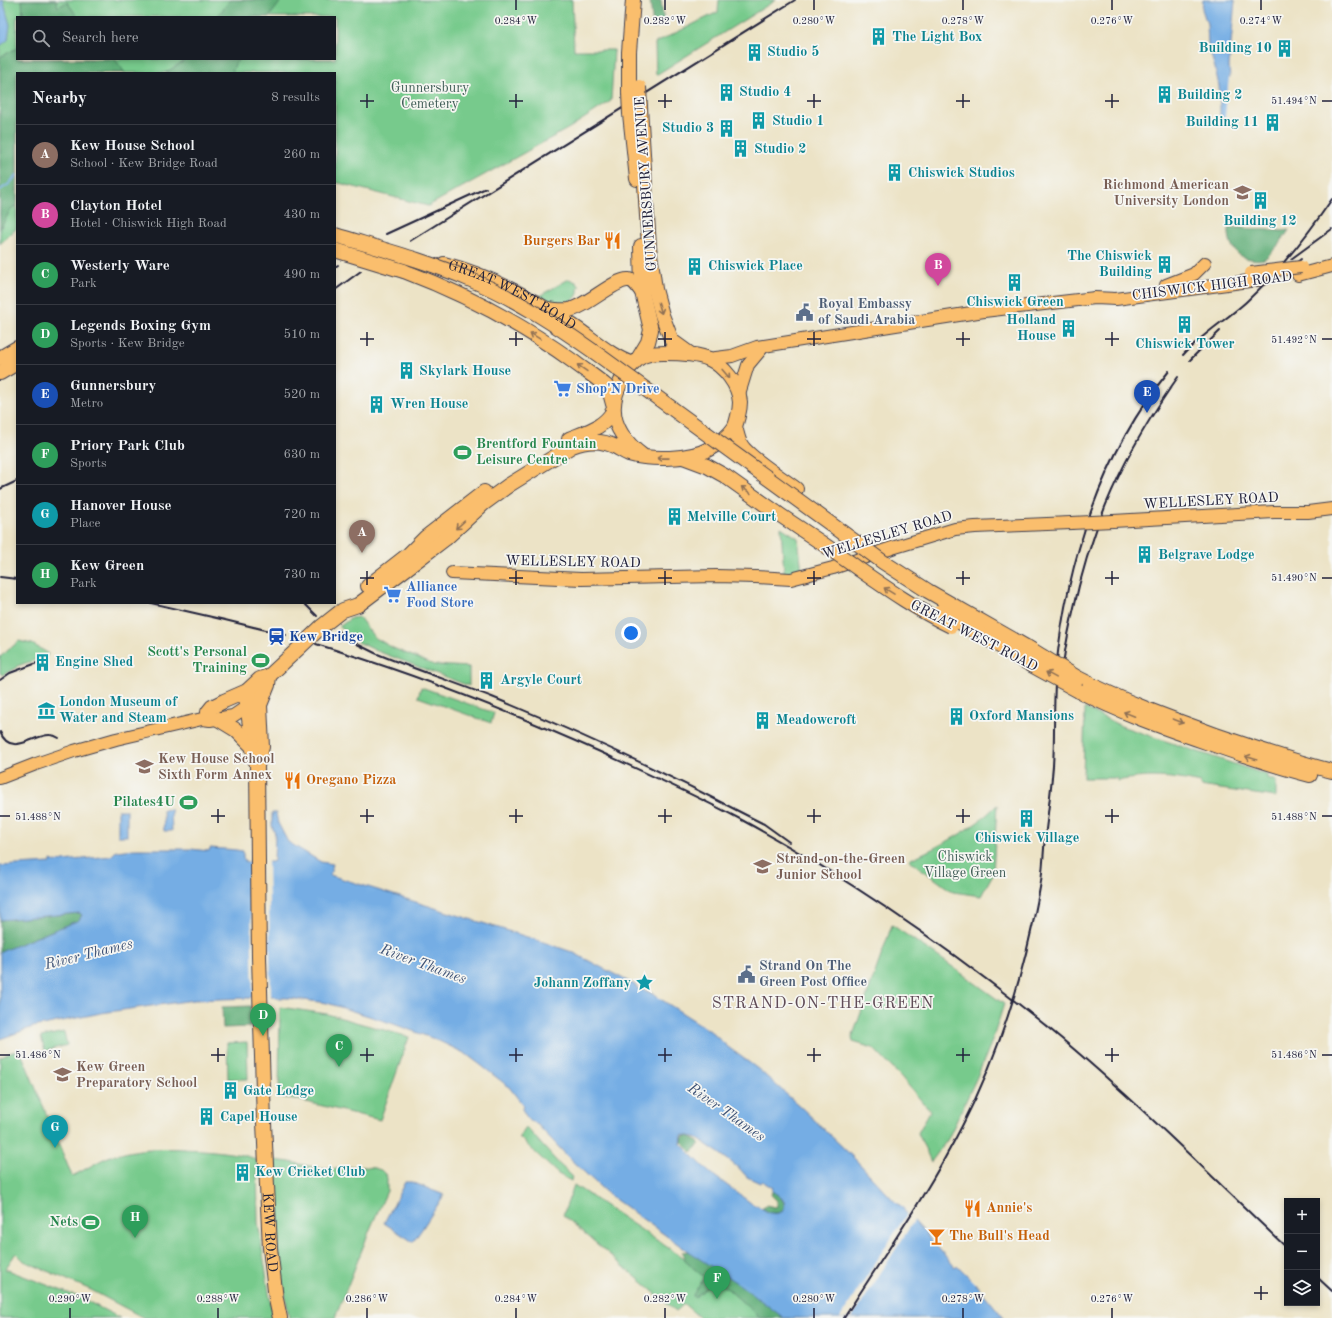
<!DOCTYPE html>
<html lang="en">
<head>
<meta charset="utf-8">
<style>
	:root { --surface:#171b24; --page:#242831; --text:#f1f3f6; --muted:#9ea1a6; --line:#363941; --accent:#d690ce }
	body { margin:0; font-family:"Old Standard TT",serif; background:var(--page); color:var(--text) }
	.controls { position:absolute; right:12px; bottom:12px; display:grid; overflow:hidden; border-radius:0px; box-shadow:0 2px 6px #0003 }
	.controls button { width:36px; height:36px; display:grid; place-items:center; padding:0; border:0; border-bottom:1px solid var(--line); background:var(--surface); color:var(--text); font:20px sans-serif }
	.you { position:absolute; left:631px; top:633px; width:14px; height:14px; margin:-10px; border:3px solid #fff; border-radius:50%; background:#1a73e8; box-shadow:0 0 0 6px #1a73e833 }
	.badge { display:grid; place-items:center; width:26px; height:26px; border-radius:50%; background:var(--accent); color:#fff; font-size:13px; font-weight:700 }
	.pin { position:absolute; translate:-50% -33px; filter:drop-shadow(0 1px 2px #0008) }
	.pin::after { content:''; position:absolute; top:21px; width:14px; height:12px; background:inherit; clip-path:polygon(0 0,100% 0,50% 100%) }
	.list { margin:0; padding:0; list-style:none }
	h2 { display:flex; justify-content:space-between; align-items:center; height:52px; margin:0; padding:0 16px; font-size:17px }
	h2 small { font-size:13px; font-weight:400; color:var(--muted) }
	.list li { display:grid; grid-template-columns:26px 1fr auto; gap:12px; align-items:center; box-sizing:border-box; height:60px; padding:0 16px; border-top:1px solid var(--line) }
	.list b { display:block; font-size:15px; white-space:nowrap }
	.list p { margin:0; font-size:13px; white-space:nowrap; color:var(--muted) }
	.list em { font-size:13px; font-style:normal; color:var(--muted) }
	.icon { flex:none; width:22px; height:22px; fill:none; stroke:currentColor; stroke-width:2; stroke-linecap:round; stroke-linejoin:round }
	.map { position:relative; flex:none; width:1332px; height:1318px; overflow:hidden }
	.search { position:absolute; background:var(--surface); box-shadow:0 2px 6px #0003; left:16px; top:16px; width:320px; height:44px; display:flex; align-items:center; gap:10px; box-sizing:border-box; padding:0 14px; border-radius:0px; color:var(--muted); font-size:15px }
	.panel { position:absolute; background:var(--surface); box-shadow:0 2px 6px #0003; left:16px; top:72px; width:320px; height:532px; border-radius:0px }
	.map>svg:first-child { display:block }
	.green { fill:#77ca8c; stroke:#4c7664; fill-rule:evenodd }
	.forest { fill:#61ae78; stroke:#42685a }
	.water { fill:#75ade4; stroke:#4c6890; fill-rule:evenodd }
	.pier { fill:#ece3c6 }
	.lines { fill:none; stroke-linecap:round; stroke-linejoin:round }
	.stream { stroke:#75ade4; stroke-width:2 }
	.primary-casing { stroke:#403f50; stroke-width:14 }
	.highway-casing { stroke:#403f50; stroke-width:16 }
	.primary { stroke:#fabe6d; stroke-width:12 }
	.highway { stroke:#fabe6d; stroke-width:14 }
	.rail { stroke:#22223b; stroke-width:2 }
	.primary-bridge-casing { stroke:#403f50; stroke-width:14; stroke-linecap:butt }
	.highway-bridge-casing { stroke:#403f50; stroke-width:16; stroke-linecap:butt }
	.primary-bridge { stroke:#fabe6d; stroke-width:12 }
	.highway-bridge { stroke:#fabe6d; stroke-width:14 }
	.oneway { stroke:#8e7054 }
	.ticks { fill:none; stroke:#22223b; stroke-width:1.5 }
	.labels { text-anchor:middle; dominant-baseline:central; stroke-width:3.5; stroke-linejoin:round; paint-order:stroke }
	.culture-label { font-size:14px; font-weight:bold; fill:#0d838f; stroke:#f6f6f2; text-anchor:start }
	.park-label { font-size:14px; fill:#405d57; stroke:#f6f6f2 }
	.street-label { font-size:14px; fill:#22223b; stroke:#f6f6f2 }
	.education-label { font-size:14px; font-weight:bold; fill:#785e54; stroke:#f6f6f2; text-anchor:start }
	.food-label { font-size:14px; font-weight:bold; fill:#c56008; stroke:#f6f6f2; text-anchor:start }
	.service-label { font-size:14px; font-weight:bold; fill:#4e5e75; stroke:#f6f6f2; text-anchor:start }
	.shop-label { font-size:14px; font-weight:bold; fill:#366cbe; stroke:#f6f6f2; text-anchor:start }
	.leisure-label { font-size:14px; font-weight:bold; fill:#27864d; stroke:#f6f6f2; text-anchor:end }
	.transit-label { font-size:14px; font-weight:bold; fill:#164399; stroke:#f6f6f2; text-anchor:start }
	.water-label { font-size:15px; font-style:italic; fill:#3f5376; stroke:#f6f6f2 }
	.quarter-label { font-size:16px; letter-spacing:1px; fill:#604c57; stroke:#f6f6f2 }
	.ticks-label { font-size:10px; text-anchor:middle; fill:#22223b; stroke:#f6f6f2; stroke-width:3.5; stroke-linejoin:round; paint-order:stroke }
</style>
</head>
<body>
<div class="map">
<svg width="1332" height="1318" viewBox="0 0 1332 1318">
	<rect width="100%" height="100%" fill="#f6f6f2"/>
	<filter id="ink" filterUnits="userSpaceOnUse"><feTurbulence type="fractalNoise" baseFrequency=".025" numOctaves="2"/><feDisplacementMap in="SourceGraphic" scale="8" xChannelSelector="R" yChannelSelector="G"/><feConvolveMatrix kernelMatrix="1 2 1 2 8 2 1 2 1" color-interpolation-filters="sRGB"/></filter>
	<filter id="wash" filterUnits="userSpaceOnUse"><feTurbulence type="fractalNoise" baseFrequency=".012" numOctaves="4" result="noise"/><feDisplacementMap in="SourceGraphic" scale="16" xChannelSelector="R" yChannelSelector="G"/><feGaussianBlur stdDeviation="0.9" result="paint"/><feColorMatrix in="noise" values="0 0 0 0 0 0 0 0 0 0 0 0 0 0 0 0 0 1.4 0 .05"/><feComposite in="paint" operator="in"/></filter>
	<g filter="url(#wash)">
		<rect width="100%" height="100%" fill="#ece3c6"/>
		<g class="green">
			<path d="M0 0H572L574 50H614L611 101 571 127 428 206 335 182V73H17V228L0 244ZM17 17H335V59H17Z"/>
			<path d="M719 0H776L656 75 655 43 718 12Z"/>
			<path d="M569 279 576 282 580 287 578 289C580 302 561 306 551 302 547 301 543 298 539 296Z"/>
			<path d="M781 527 798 538 802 571 794 575 784 574Z"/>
			<path d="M359 617 374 637 393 648 434 665 469 667V686L377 651 358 642 339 627 351 618Z"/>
			<path d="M19 641 32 644 48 653 47 656 17 666 15 669 2 675 0 673V657Z"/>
			<path d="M421 687 494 713 491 723 418 697Z"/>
			<path d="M1085 708 1121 726 1267 775V778L1276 781V797L1200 786V783C1172 776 1144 775 1117 781V778H1083Z"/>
			<path d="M997 805 993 874 981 896 953 892 909 860C941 845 972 831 997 805Z"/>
			<path d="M892 925 943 960 1004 1004 992 1041 977 1077 948 1139 931 1162 918 1133 930 1111 902 1078 873 1048 853 1042 852 1038Z"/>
			<path d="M280 1007 327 1014 409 1037 380 1120 294 1099 279 1097Z"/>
			<path d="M64 1032 67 1045 45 1051 41 1037Z"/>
			<path d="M247 1042 248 1079H228L227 1043Z"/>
			<path d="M20 1050 72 1176C84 1171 99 1160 111 1156 124 1153 140 1149 153 1149 171 1147 244 1151 257 1160L258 1222 273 1318H144L91 1290 24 1261 16 1253 5 1269 81 1298 120 1318H0V1058L9 1053Z"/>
			<path d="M526 1127 559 1164 572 1176 571 1181 558 1174 519 1137Z"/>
			<path d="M274 1160 290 1162 323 1169H341L355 1166 374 1168 381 1170 385 1174 387 1178V1191L371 1227 335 1318H289L277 1244 274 1202Z"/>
			<path d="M574 1185 715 1279 768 1318H700L684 1304 676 1311 563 1215Z"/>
		</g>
		<g class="forest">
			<path d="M22 0H56L58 7 67 2 78 17H23Z"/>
			<path d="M230 0H282L269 17H217Z"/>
			<path d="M650 0H661L664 24 653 28Z"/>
			<path d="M17 48V59H115L125 73H17V204L11 209 0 229V57Z"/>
			<path d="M187 59H239L235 64 232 73H165Z"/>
			<path d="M1229 227 1282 231 1289 230C1285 237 1270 256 1264 259 1260 260 1255 260 1251 259 1234 257 1228 242 1229 227Z"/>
			<path d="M80 913 82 914 79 920 0 952V920Z"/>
			<path d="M251 1006V1027L223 1028 222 1007Z"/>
			<path d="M688 1136 693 1138 700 1144 691 1152 682 1142 683 1137Z"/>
			<path d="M772 1191C779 1195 791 1205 780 1213H771L761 1208 766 1205 775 1207 777 1206V1201L771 1195Z"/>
			<path d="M691 1251 790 1318H760L728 1289 715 1281 694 1298 693 1295 704 1277 685 1261 682 1252Z"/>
		</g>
		<g class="water">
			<path d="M0 0H3L10 25 8 40 0 46Z"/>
			<path d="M1203 0H1235L1229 66 1230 78 1228 129 1220 127V102L1219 86 1215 68 1208 45 1207 24 1202 9Z"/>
			<path d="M171 809 172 831H164L163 810Z"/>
			<rect x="118" y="810" width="9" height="26"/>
			<path d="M272 813H276L278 823 288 842 321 862 333 864 330 875 543 942 572 952 635 985 639 990H644L651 993 709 1030 728 1047 758 1069 803 1109 855 1159 897 1204 900 1205 955 1267 957 1265 975 1283 1004 1318H784L740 1285 689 1252 609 1195 571 1160 536 1123 529 1121 522 1109 523 1105 509 1087 478 1063 466 1054 437 1040 391 1023 327 1003 288 998H276L272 996H252L250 998 194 1000 101 1013 33 1027 0 1039V952L79 920 82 915 80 913 0 920V866L51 863V860L54 861V862L111 856 116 851 134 849H191L209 851 210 848C221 849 232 849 243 851V858L246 862H271L274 861 275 834 272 826ZM684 1135 695 1137 719 1153 740 1169 747 1177 760 1183 762 1181 773 1188 772 1191C780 1196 788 1201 783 1211 773 1217 765 1211 757 1205L755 1206 709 1172 681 1144 682 1136Z"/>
			<path d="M405 1182H412L444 1195 422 1229 413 1242 384 1223Z"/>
		</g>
		<g class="pier">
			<path d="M1229 77 1233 78 1235 81 1230 130 1225 133 1220 131 1218 129 1219 125H1224Z"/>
			<path d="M250 860H268L271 998H253Z"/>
			<path d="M908 1212 915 1219 852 1318H840Z"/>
		</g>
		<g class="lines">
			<path class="stream" d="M0 190 9 184 17 175"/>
		</g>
	</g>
	<g filter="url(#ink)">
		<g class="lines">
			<defs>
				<g id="primary">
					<path d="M1298 275 1332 266"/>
					<path d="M1166 285 1194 274 1205 263"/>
					<path d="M708 359 732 356 757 347 984 311 1095 298 1116 299 1264 279"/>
					<path d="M739 394 748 365 763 347"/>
					<path d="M1113 521 1274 512H1308L1332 509"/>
					<path d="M452 573 581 579 716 576 756 577 791 579 833 568 892 548 955 529 975 527 1071 523"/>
					<path d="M0 778 36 764 74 751 116 739 202 719 210 720 233 716 242 710 256 695 267 688"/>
				</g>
				<g id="highway">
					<path d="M629 93V52L633 0"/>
					<path d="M640 107 649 247 655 289 662 315 672 341 690 354"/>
					<path d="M630 114 637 179"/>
					<path id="s1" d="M444 264C491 276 533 299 573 326 593 339 611 357 633 364"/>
					<path d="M404 271C462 293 523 325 574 362 584 370 596 377 606 386L609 389 613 404"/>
					<path d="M547 309C554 310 562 311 569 310 586 307 616 278 629 280 634 280 639 288 642 292"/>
					<path d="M639 357 648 342 651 330 642 292 641 246"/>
					<path d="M0 358 17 348"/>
					<path d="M0 373 17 363"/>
					<path d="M735 427C737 433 738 440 741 445 750 459 782 478 796 489"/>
					<path d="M569 439C586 432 605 427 613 411"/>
					<path d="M683 457 707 466 725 476 777 513"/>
					<path d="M368 586 409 554 426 537 484 492"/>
					<path d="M343 610 358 605 407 568 445 539 483 504 509 485 572 446C587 440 601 439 616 447 620 449 624 452 629 454 650 460 690 460 709 449 718 444 728 437 734 428 736 425 737 420 738 416 739 412 740 406 740 402 739 385 724 366 709 359 697 354 677 353 664 353 657 353 644 354 638 359 627 368 620 381 616 394 608 420 623 441 643 456"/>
					<path id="s2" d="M269 676 268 685 260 705 262 747 257 766 259 957 264 1123 270 1248 276 1299 280 1318"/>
					<path d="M1078 678C1122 701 1169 718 1216 735 1254 748 1292 761 1332 771"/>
					<path d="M247 691 246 696 254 756 256 762"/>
					<path d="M1079 691C1120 712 1162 727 1206 742 1240 754 1275 766 1310 775"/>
					<path d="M208 712 212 707 224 701 247 691 260 679 269 676 299 648"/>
					<path d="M218 719 236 730 252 746"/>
				</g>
			</defs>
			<use href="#primary" class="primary-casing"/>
			<use href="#highway" class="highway-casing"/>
			<use href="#primary" class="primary"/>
			<use href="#highway" class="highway"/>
			<g class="rail">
				<path d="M386 234 486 188"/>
				<path d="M410 241 795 0"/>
				<path d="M1291 259 1332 229"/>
				<path d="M335 267 338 265"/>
				<path d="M1279 276 1301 259"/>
				<path d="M335 290 361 271"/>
				<path d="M1183 355C1201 335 1226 320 1246 302 1279 271 1307 236 1332 199"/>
				<path d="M1190 360 1198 352 1220 331"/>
				<path d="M0 489 17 481"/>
				<path d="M0 577 17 579"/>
				<path d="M151 603 225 620 286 635"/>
				<path d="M304 603 317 616"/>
				<path d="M339 631 357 644 375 653C414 669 453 682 492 697 580 733 666 773 750 817L764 824 789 842"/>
				<path d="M316 644C412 673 506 710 598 751 646 773 693 794 740 819 840 873 936 939 1025 1009 1118 1082 1201 1167 1287 1248"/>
				<path d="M0 680 10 673 37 663"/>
				<path d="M1061 682C1063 660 1067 638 1072 616 1091 525 1124 453 1178 377"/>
				<path d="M0 732C11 758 34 734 50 735 53 735 56 736 59 738"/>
				<path d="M1317 1277 1332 1291"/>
				<path d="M844 1318C884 1255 928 1193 962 1126 1000 1053 1024 974 1039 893 1043 875 1043 856 1045 837 1048 814 1051 790 1053 766 1055 734 1053 701 1056 669 1067 562 1101 454 1169 371"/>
			</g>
			<defs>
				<g id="primary-bridge">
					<path d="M1251 273 1301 267"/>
					<path d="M1071 523 1113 521"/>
				</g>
				<g id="highway-bridge">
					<path d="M639 87 640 107"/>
					<path d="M629 93 630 114"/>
					<path d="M335 235C381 249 427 261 471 280 517 299 559 327 600 356L883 562 928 591 1035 652"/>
					<path d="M335 250 404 271"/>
					<path d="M777 513C805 532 833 550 860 570 890 591 918 610 951 626"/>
					<path d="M941 611 1023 660"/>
					<path d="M1027 647 1078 678"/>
					<path d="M299 648 321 627 340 612"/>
					<path d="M1015 656 1079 691"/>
				</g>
			</defs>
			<use href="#primary-bridge" class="primary-bridge-casing"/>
			<use href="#highway-bridge" class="highway-bridge-casing"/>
			<use href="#primary-bridge" class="primary-bridge"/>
			<use href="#highway-bridge" class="highway-bridge"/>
		</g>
		<defs><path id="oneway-shaft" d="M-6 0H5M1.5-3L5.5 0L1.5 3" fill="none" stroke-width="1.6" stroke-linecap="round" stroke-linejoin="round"/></defs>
		<g class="oneway">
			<use href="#oneway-shaft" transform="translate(660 308) rotate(74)"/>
			<use href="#oneway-shaft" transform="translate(535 336) rotate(-148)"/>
			<use href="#oneway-shaft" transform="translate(582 368) rotate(-145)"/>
			<use href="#oneway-shaft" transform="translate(726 374) rotate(50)"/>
			<use href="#oneway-shaft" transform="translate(663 458) rotate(-179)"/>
			<use href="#oneway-shaft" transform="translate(746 490) rotate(-144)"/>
			<use href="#oneway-shaft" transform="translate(460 525) rotate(138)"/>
			<use href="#oneway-shaft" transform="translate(889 591) rotate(-148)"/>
			<use href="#oneway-shaft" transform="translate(1051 675) rotate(-151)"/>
			<use href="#oneway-shaft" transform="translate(1129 714) rotate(-158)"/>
			<use href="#oneway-shaft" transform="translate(1178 721) rotate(21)"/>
			<use href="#oneway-shaft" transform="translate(1251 758) rotate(-162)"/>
		</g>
	</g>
	<path class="ticks" d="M516 0V10M665 0V10M814 0V10M963 0V10M1112 0V10M1261 0V10M367 94V108M516 94V108M665 94V108M814 94V108M963 94V108M1112 94V108M360 101H374M509 101H523M658 101H672M807 101H821M956 101H970M1105 101H1119M1322 101H1332M367 332V346M516 332V346M665 332V346M814 332V346M963 332V346M1112 332V346M360 339H374M509 339H523M658 339H672M807 339H821M956 339H970M1105 339H1119M1322 339H1332M367 571V585M516 571V585M665 571V585M814 571V585M963 571V585M1112 571V585M360 578H374M509 578H523M658 578H672M807 578H821M956 578H970M1105 578H1119M1322 578H1332M218 809V823M367 809V823M516 809V823M665 809V823M814 809V823M963 809V823M1112 809V823M0 816H10M211 816H225M360 816H374M509 816H523M658 816H672M807 816H821M956 816H970M1105 816H1119M1322 816H1332M218 1048V1062M367 1048V1062M516 1048V1062M665 1048V1062M814 1048V1062M963 1048V1062M1112 1048V1062M0 1055H10M211 1055H225M360 1055H374M509 1055H523M658 1055H672M807 1055H821M956 1055H970M1105 1055H1119M1322 1055H1332M1261 1286V1300M1254 1293H1268M70 1308V1318M218 1308V1318M367 1308V1318M516 1308V1318M665 1308V1318M814 1308V1318M963 1308V1318M1112 1308V1318"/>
	<defs>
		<symbol id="building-bare" viewBox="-9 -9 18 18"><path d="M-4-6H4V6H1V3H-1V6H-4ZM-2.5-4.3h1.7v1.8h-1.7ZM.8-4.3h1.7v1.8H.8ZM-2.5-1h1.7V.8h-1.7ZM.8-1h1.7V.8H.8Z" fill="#0f9aa8" stroke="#f6f6f2" stroke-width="2.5" paint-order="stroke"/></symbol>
		<symbol id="university-bare" viewBox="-9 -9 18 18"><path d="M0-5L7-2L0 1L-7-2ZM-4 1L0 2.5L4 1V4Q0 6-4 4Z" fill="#8d6e63" stroke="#f6f6f2" stroke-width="2.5" paint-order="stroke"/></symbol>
		<symbol id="restaurant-bare" viewBox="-9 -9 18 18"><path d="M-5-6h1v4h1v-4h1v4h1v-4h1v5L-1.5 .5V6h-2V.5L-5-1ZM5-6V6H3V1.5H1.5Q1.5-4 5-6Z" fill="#e8710a" stroke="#f6f6f2" stroke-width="2.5" paint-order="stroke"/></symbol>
		<symbol id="civic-bare" viewBox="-9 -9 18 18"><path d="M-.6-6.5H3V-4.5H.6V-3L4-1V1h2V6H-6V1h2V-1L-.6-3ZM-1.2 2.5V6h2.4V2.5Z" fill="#5c6f8a" stroke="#f6f6f2" stroke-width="2.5" paint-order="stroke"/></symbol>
		<symbol id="supermarket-bare" viewBox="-9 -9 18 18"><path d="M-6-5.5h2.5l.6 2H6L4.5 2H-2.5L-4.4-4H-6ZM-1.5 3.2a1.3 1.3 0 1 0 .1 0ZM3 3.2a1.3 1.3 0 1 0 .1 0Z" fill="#3f7fe0" stroke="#f6f6f2" stroke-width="2.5" paint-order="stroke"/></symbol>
		<symbol id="stadium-bare" viewBox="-9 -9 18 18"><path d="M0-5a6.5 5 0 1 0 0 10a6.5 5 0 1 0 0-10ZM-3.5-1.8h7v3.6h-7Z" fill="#2e9e5b" stroke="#f6f6f2" stroke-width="2.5" paint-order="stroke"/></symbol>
		<symbol id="station-bare" viewBox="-9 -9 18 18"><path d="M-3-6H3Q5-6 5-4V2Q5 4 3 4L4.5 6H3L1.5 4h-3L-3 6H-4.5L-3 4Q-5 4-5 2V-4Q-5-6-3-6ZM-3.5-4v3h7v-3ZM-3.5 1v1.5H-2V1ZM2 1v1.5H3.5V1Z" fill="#1a4fb4" stroke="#f6f6f2" stroke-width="2.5" paint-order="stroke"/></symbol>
		<symbol id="museum-bare" viewBox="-9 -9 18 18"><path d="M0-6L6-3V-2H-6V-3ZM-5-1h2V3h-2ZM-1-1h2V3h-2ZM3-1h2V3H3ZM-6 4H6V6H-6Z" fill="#0f9aa8" stroke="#f6f6f2" stroke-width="2.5" paint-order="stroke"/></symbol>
		<symbol id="school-bare" viewBox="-9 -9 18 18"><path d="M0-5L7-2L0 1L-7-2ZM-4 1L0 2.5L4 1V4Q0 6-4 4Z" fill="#8d6e63" stroke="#f6f6f2" stroke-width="2.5" paint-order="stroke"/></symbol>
		<symbol id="sight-bare" viewBox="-9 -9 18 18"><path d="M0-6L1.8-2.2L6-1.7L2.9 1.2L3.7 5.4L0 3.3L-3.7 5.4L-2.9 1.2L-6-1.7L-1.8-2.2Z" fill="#0f9aa8" stroke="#f6f6f2" stroke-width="2.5" paint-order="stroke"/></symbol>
		<symbol id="bar-bare" viewBox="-9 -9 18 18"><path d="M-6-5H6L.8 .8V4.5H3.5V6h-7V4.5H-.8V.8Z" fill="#e8710a" stroke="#f6f6f2" stroke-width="2.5" paint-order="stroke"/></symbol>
	</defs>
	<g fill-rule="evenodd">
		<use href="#building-bare" x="866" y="24" width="25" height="25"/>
		<use href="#building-bare" x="1272" y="36" width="25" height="25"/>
		<use href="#building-bare" x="742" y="40" width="25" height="25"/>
		<use href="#building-bare" x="714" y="80" width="25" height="25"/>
		<use href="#building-bare" x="1152" y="82" width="25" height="25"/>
		<use href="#building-bare" x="746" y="108" width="25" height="25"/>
		<use href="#building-bare" x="1260" y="110" width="25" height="25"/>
		<use href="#building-bare" x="714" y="116" width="25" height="25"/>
		<use href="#building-bare" x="728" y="136" width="25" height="25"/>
		<use href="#building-bare" x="882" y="160" width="25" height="25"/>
		<use href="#university-bare" x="1230" y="180" width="25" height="25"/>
		<use href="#building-bare" x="1248" y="188" width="25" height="25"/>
		<use href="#restaurant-bare" x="600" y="228" width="25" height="25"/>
		<use href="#building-bare" x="1152" y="252" width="25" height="25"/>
		<use href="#building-bare" x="682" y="254" width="25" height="25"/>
		<use href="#building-bare" x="1002" y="270" width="25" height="25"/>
		<use href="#civic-bare" x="792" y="300" width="25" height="25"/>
		<use href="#building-bare" x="1172" y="312" width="25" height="25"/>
		<use href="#building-bare" x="1056" y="316" width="25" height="25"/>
		<use href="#building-bare" x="394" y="358" width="25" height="25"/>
		<use href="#supermarket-bare" x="550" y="376" width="25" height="25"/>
		<use href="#building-bare" x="364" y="392" width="25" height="25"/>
		<use href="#stadium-bare" x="450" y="440" width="25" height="25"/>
		<use href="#building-bare" x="662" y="504" width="25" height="25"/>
		<use href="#building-bare" x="1132" y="542" width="25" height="25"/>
		<use href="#supermarket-bare" x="380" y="582" width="25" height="25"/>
		<use href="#station-bare" x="264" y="624" width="25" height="25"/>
		<use href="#stadium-bare" x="248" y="648" width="25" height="25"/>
		<use href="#building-bare" x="30" y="650" width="25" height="25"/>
		<use href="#building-bare" x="474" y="668" width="25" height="25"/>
		<use href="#museum-bare" x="34" y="698" width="25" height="25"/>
		<use href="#building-bare" x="944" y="704" width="25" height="25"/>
		<use href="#building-bare" x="750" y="708" width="25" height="25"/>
		<use href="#school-bare" x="132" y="754" width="25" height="25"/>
		<use href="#restaurant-bare" x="280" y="768" width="25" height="25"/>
		<use href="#stadium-bare" x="176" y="790" width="25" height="25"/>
		<use href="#building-bare" x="1014" y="806" width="25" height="25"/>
		<use href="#school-bare" x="750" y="854" width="25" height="25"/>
		<use href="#civic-bare" x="734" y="962" width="25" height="25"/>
		<use href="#sight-bare" x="632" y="970" width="25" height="25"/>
		<use href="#school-bare" x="50" y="1062" width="25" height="25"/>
		<use href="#building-bare" x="218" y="1078" width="25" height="25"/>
		<use href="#building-bare" x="194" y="1104" width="25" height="25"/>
		<use href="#building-bare" x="230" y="1160" width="25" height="25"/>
		<use href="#restaurant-bare" x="960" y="1196" width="25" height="25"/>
		<use href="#stadium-bare" x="78" y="1210" width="25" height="25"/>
		<use href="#bar-bare" x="924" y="1224" width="25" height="25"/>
	</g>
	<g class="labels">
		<g class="culture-label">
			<text x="892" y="37">The Light Box</text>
			<text x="1272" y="48" text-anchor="end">Building 10</text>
			<text x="767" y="52">Studio 5</text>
			<text x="739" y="92">Studio 4</text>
			<text x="1177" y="95">Building 2</text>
			<text x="772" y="121">Studio 1</text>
			<text x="1259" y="122" text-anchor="end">Building 11</text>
			<text x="714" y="128" text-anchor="end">Studio 3</text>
			<text x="754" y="149">Studio 2</text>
			<text x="908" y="173">Chiswick Studios</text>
			<text x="1260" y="221" text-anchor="middle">Building 12</text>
			<text x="1152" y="256" text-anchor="end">The Chiswick<tspan x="1152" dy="16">Building</tspan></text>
			<text x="708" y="266">Chiswick Place</text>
			<text x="1015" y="302" text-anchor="middle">Chiswick Green</text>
			<text x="1056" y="320" text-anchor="end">Holland<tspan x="1056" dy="16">House</tspan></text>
			<text x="1185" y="344" text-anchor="middle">Chiswick Tower</text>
			<text x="419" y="371">Skylark House</text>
			<text x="390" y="404">Wren House</text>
			<text x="687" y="517">Melville Court</text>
			<text x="1158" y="555">Belgrave Lodge</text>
			<text x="55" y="662">Engine Shed</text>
			<text x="500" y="680">Argyle Court</text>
			<text x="59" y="702">London Museum of<tspan x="59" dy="16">Water and Steam</tspan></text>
			<text x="969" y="716">Oxford Mansions</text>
			<text x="776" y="720">Meadowcroft</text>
			<text x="1027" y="838" text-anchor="middle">Chiswick Village</text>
			<text x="631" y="983" text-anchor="end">Johann Zoffany</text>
			<text x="243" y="1091">Gate Lodge</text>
			<text x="220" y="1117">Capel House</text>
			<text x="255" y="1172">Kew Cricket Club</text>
		</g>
		<g class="park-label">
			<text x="430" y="88">Gunnersbury<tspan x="430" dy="16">Cemetery</tspan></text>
			<text x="965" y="857">Chiswick<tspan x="965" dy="16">Village Green</tspan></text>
		</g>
		<g class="street-label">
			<text transform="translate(646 184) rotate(-94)">GUNNERSBURY AVENUE</text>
			<text transform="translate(1212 286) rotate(-7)">CHISWICK HIGH ROAD</text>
			<text stroke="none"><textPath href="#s1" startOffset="75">GREAT WEST ROAD</textPath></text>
			<text transform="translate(1211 501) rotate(-3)">WELLESLEY ROAD</text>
			<text transform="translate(887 535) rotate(-17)">WELLESLEY ROAD</text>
			<text transform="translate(573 562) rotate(1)">WELLESLEY ROAD</text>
			<text transform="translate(974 636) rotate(27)">GREAT WEST ROAD</text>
			<text stroke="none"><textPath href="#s2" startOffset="559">KEW ROAD</textPath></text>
		</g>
		<g class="education-label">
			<text x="1229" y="185" text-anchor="end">Richmond American<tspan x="1229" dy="16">University London</tspan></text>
			<text x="158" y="759">Kew House School<tspan x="158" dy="16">Sixth Form Annex</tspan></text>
			<text x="776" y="859">Strand-on-the-Green<tspan x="776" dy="16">Junior School</tspan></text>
			<text x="76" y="1067">Kew Green<tspan x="76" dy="16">Preparatory School</tspan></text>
		</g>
		<g class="food-label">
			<text x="600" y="241" text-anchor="end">Burgers Bar</text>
			<text x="306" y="780">Oregano Pizza</text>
			<text x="986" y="1208">Annie's</text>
			<text x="949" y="1236">The Bull's Head</text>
		</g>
		<g class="service-label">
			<text x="818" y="304">Royal Embassy<tspan x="818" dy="16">of Saudi Arabia</tspan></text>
			<text x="759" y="966">Strand On The<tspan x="759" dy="16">Green Post Office</tspan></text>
		</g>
		<g class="shop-label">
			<text x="576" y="389">Shop'N Drive</text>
			<text x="406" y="587">Alliance<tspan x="406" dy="16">Food Store</tspan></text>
		</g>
		<g class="leisure-label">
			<text x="476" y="444" text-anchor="start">Brentford Fountain<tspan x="476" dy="16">Leisure Centre</tspan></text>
			<text x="247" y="652">Scott's Personal<tspan x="247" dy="16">Training</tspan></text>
			<text x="175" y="802">Pilates4U</text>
			<text x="78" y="1222">Nets</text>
		</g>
		<g class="transit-label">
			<text x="289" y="637">Kew Bridge</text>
		</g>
		<g class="water-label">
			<text transform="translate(89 955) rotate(-14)">River Thames</text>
			<text transform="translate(423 965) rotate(20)">River Thames</text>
			<text transform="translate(726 1113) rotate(35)">River Thames</text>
		</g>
		<g class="quarter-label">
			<text x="823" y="1004">STRAND-ON-THE-GREEN</text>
		</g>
	</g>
	<g class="ticks-label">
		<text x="516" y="24">0.284°W</text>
		<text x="665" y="24">0.282°W</text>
		<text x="814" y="24">0.280°W</text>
		<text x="963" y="24">0.278°W</text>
		<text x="1112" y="24">0.276°W</text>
		<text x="1261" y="24">0.274°W</text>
		<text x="1294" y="104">51.494°N</text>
		<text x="1294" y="343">51.492°N</text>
		<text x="1294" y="581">51.490°N</text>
		<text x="38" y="820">51.488°N</text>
		<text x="1294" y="820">51.488°N</text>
		<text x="38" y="1058">51.486°N</text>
		<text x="1294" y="1058">51.486°N</text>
		<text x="70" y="1302">0.290°W</text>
		<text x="218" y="1302">0.288°W</text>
		<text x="367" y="1302">0.286°W</text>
		<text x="516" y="1302">0.284°W</text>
		<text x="665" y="1302">0.282°W</text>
		<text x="814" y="1302">0.280°W</text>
		<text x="963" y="1302">0.278°W</text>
		<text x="1112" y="1302">0.276°W</text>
	</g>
</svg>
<div class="controls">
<button>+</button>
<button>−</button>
<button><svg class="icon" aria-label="layers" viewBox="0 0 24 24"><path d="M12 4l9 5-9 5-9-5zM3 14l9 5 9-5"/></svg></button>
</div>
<div class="you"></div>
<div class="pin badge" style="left:362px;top:553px;background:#8d6e63">A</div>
<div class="pin badge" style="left:938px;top:286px;background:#d1479c">B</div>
<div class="pin badge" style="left:339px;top:1067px;background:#2e9e5b">C</div>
<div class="pin badge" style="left:263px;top:1036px;background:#2e9e5b">D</div>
<div class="pin badge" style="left:1147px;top:413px;background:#1a4fb4">E</div>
<div class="pin badge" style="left:717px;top:1299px;background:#2e9e5b">F</div>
<div class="pin badge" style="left:55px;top:1148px;background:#0f9aa8">G</div>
<div class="pin badge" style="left:135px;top:1238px;background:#2e9e5b">H</div>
<div class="search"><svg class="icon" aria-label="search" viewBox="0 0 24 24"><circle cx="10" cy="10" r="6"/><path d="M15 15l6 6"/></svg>Search here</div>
<section class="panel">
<h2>Nearby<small>8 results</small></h2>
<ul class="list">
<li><span class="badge" style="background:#8d6e63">A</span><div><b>Kew House School</b><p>School · Kew Bridge Road</p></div><em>260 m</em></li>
<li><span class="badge" style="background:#d1479c">B</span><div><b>Clayton Hotel</b><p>Hotel · Chiswick High Road</p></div><em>430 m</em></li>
<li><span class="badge" style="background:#2e9e5b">C</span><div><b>Westerly Ware</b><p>Park</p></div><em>490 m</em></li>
<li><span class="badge" style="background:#2e9e5b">D</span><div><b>Legends Boxing Gym</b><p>Sports · Kew Bridge</p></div><em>510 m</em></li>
<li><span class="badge" style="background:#1a4fb4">E</span><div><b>Gunnersbury</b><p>Metro</p></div><em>520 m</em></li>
<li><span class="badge" style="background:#2e9e5b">F</span><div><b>Priory Park Club</b><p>Sports</p></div><em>630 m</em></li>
<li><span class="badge" style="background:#0f9aa8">G</span><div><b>Hanover House</b><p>Place</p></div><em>720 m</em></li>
<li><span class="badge" style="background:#2e9e5b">H</span><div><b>Kew Green</b><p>Park</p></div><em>730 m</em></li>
</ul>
</section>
</div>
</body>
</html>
